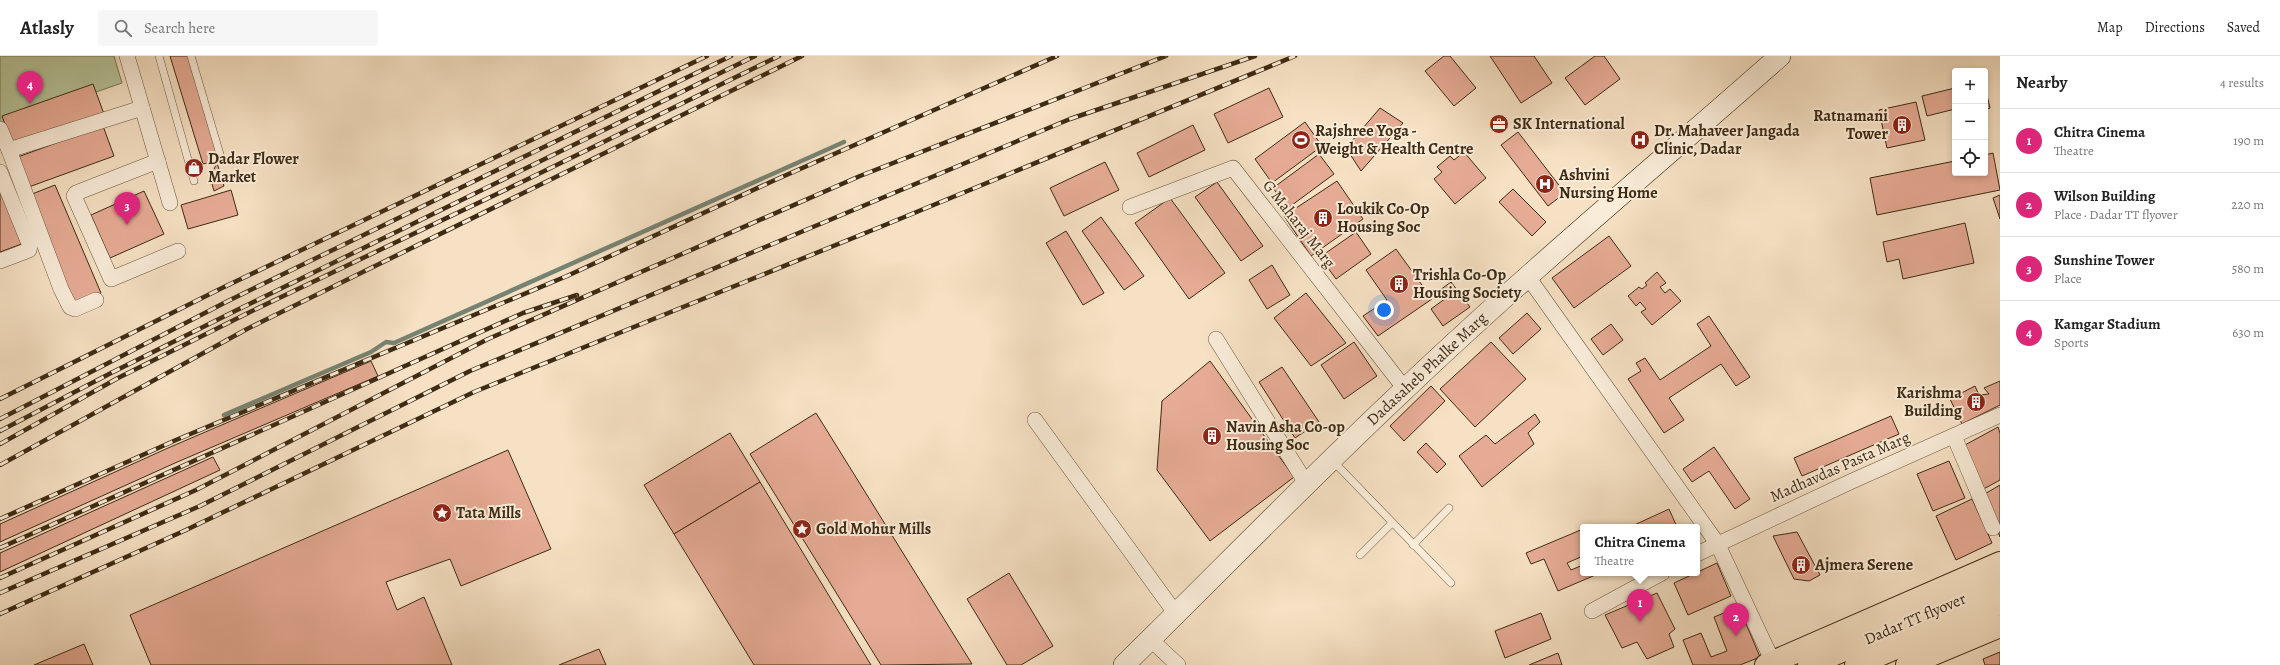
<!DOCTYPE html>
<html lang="en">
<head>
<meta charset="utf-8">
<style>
	:root { --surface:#fff; --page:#f6f6f6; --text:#222; --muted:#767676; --line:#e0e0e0; --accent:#db2777 }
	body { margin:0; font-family:Alegreya,serif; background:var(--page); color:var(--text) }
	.controls { position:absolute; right:12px; top:12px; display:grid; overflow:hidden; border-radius:4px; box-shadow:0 2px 6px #0003 }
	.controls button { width:36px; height:36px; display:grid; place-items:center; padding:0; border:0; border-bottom:1px solid var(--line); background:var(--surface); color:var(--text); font:20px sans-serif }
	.you { position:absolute; left:1384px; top:254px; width:14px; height:14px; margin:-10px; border:3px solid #fff; border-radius:50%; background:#1a73e8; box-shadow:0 0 0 6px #1a73e833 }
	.badge { display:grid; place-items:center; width:26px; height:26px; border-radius:50%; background:var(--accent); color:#fff; font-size:13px; font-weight:700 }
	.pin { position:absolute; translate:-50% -33px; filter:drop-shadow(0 1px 2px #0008) }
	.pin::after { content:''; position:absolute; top:21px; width:14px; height:12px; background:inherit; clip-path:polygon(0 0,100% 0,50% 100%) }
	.popup { position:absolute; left:1580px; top:468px; width:120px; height:52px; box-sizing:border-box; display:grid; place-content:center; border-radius:4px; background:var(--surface); filter:drop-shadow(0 1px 3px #0005); font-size:13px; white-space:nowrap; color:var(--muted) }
	.popup b { font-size:15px; color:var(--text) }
	.popup::after { content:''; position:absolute; left:50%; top:100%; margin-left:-8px; border:8px solid transparent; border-top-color:var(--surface) }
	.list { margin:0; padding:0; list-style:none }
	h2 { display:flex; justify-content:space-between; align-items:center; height:52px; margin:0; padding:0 16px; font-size:17px }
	h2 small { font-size:13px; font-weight:400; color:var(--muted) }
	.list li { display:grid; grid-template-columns:26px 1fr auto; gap:12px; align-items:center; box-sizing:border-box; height:64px; padding:0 16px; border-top:1px solid var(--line) }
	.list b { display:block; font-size:15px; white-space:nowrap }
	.list p { margin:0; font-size:13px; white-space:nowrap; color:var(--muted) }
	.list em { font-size:13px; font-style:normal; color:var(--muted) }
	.icon { flex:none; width:22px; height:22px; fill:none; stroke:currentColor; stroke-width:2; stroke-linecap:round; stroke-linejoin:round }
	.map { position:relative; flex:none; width:2000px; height:609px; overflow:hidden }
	header { display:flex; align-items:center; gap:24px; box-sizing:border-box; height:56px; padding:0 20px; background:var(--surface); border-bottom:1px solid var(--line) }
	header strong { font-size:19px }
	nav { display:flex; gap:22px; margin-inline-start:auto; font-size:14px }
	.search { width:280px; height:36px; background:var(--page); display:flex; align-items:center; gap:10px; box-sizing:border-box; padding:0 14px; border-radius:4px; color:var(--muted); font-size:15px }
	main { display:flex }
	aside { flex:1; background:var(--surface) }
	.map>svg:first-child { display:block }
	.green { fill:#b6c499; stroke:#7a7856 }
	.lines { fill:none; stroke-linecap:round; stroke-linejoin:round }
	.stream { stroke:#778372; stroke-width:4.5 }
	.building { fill:#e6ab95; stroke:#3e2b14 }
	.lane-casing { stroke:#6c5840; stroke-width:8 }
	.street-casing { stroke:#6c5840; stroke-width:16 }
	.secondary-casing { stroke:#3e2b14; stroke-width:22 }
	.highway-casing { stroke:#3e2b14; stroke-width:24 }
	.lane { stroke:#f9ecd9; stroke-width:7 }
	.street { stroke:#f9ecd9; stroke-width:15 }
	.secondary { stroke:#f9ecd9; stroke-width:21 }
	.highway { stroke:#f6e1c4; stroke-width:22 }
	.rail-casing { stroke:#3e2b14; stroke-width:4.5 }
	.rail { stroke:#f9ecd9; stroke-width:3; stroke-dasharray:9; stroke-linecap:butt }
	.labels { text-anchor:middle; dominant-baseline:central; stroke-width:4; stroke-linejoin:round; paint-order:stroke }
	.poi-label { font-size:16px; font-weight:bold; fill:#3e2b14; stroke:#f9ecd9; text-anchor:start }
	.street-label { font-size:16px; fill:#3e2b14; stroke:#f9ecd9 }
</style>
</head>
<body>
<header>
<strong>Atlasly</strong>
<div class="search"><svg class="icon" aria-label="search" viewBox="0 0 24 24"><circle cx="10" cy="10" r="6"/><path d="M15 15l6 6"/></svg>Search here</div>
<nav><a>Map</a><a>Directions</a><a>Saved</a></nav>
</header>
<main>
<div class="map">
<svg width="2000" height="609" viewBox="0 0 2000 609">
	<rect width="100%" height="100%" fill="#f6e1c4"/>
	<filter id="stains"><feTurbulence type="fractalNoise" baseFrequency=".005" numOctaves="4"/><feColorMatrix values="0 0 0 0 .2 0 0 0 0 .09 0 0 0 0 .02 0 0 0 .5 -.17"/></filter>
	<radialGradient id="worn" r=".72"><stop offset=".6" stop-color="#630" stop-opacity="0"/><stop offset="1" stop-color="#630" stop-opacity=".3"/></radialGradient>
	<path class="green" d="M0 0H114L122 27 0 69Z"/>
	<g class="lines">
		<path class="stream" d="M224 359 371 296 386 286 394 287 844 86"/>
	</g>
	<g class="building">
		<path d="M170 0H189L219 104 203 108Z"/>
		<path d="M1444 0H1450L1476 32 1454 50 1425 15Z"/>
		<path d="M1490 0H1534L1552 27 1521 47Z"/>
		<path d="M1595 0H1604L1620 23 1585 49 1565 22Z"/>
		<path d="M93 28 104 58 13 90 2 60Z"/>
		<path d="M1985 31 1990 52 1985 54Z"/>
		<path d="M1269 32 1283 61 1228 87 1214 58Z"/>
		<path d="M1955 32V53L1927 60 1922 40Z"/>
		<path d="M1916 46 1925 84 1887 92 1879 54Z"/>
		<path d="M1380 52 1403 67 1361 115 1346 92Z"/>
		<path d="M1305 66 1322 90 1272 127 1255 103Z"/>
		<path d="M1193 69 1205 94 1149 121 1137 97Z"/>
		<path d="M103 70 114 100 26 132 15 102Z"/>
		<path d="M1518 76 1565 137 1548 150 1501 89Z"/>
		<path d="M1464 96 1486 122 1455 148 1434 123 1442 116 1437 111 1450 100 1454 104Z"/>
		<path d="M1993 97 2000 134 1877 159 1870 122 1955 105V117H1985V99Z"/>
		<path d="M1319 98 1334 118 1288 152 1273 132Z"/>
		<path d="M1105 106 1119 134 1064 160 1050 132Z"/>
		<path d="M217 107 224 130 214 135 210 121Z"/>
		<path d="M1337 125 1363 163 1311 200 1284 160Z"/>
		<path d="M1217 126 1263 190 1241 205 1195 141Z"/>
		<path d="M0 128 24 187 0 196Z"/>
		<path d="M55 129 101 237 73 249 27 140Z"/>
		<path d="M1513 133 1546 166 1532 180 1499 146Z"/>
		<path d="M231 134 238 159 188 173 181 149Z"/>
		<path d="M144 135 164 178 110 202 91 159Z"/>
		<path d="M2000 139V163L1993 142Z"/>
		<path d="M1170 142 1225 217 1189 243 1135 167Z"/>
		<path d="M1101 161 1144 220 1124 234 1082 175Z"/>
		<path d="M1965 167 1974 207 1903 223 1899 203 1887 206 1883 186Z"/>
		<path d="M1066 175 1104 237 1083 249 1046 187Z"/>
		<path d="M1356 176 1371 198 1336 223 1320 201Z"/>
		<path d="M1609 180 1631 210 1574 252 1552 222Z"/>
		<path d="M1396 193 1432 243 1378 280 1363 260 1387 244 1366 214Z"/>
		<path d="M1272 209 1290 239 1267 253 1249 224Z"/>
		<path d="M1657 216 1666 227 1660 231 1665 237 1670 233 1681 245 1652 269 1641 256 1646 253 1640 246 1636 250 1628 240 1639 231 1642 233 1647 229 1645 227Z"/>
		<path d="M1451 226 1470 251 1443 270 1431 253 1446 242 1440 234Z"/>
		<path d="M1306 237 1346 287 1311 310 1274 262Z"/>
		<path d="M1527 257 1541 273 1513 298 1499 282Z"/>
		<path d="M1709 260 1750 321 1736 330 1721 308 1669 342 1684 364 1664 377 1628 323 1641 315 1636 307 1645 302 1660 324 1711 290 1697 268Z"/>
		<path d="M1611 268 1623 284 1603 299 1591 283Z"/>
		<path d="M1354 286 1377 320 1344 343 1321 309Z"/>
		<path d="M1491 286 1526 323 1475 371 1440 333Z"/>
		<path d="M371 305 378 320 175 407 0 486V468L168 392Z"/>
		<path d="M1210 305 1294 421 1210 485 1157 414 1162 345Z"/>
		<path d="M1282 311 1319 366 1295 382 1259 326Z"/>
		<path d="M2000 325V349L1962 368 1950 343 1975 330 1979 339 1989 338 1984 332Z"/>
		<path d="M1431 330 1445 345 1404 385 1390 370Z"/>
		<path d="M816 357 972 608 881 609 750 398Z"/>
		<path d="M1535 358 1540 366 1528 377 1534 388 1482 431 1459 400 1486 379 1495 388Z"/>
		<path d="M1891 360 1899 378 1802 420 1794 402Z"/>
		<path d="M1998 371 2000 377V424L1980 435 1965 389Z"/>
		<path d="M730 377 760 426 674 478 644 429Z"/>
		<path d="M1426 387 1446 408 1437 417 1417 396Z"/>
		<path d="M1714 391 1750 443 1735 453 1709 415 1692 426 1683 413Z"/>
		<path d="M508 394 551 493 461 530 450 503 386 526 397 554 424 541 452 609H151L130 559Z"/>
		<path d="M213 401 220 414 0 516V497Z"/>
		<path d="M1949 405 1965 442 1933 455 1917 418Z"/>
		<path d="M760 426 871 609H754L674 478Z"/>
		<path d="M2000 429V481L1983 439Z"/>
		<path d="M1972 443 1992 487 1956 504 1936 460Z"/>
		<path d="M1669 453 1677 471H1630Z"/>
		<path d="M1583 473V500L1567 507 1571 514 1583 509V517H1600L1558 535 1544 503 1531 508 1526 497Z"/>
		<path d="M1797 476 1820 519 1809 525 1794 523 1773 480Z"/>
		<path d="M1717 507 1731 540 1688 559 1674 527Z"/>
		<path d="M1009 517 1053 590 1021 609H1007L967 543Z"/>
		<path d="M1657 537 1675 573 1669 578 1674 591 1647 603 1637 586 1622 592 1605 559Z"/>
		<path d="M1739 551 1760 601 1740 609H1693L1683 584 1701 577 1711 601 1727 595 1714 561Z"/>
		<path d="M1541 557 1551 583 1505 602 1495 575Z"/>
		<path d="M84 588 93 609H34Z"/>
		<path d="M599 593 606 609H559Z"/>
		<path d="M2000 596V609H1985L1983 603Z"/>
		<path d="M1558 597 1562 609H1529Z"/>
	</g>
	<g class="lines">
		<defs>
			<g id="lane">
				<path d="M159 0 194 125"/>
				<path d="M191 0 222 105"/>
				<path d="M1333 405 1451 527"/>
				<path d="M1413 489 1449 452"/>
				<path d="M1360 499 1392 467"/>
			</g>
			<g id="street">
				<path d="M127 0 170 147"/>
				<path d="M0 73 9 94"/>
				<path d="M158 105 76 137 74 140 111 223 178 195"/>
				<path d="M0 116 30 190 29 194 0 205"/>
				<path d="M1130 151 1233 112 1405 333"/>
				<path d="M1528 221 1717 487 1773 606"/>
				<path d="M96 244 75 253 70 251 61 233 9 94 142 52"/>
				<path d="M1216 283 1306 427"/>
				<path d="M1035 364 1176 558"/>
				<path d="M1954 380 1993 472"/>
				<path d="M1697 498 1850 426 2000 359"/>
				<path d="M1592 555 1662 517"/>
				<path d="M1150 583 1178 609"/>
			</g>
			<path id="secondary" d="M1124 609C1217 518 1308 424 1403 335 1525 219 1654 111 1780 0"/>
			<g id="highway">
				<path d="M1766 609 2000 507"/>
				<path d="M1809 609 2000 527"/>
				<path d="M1856 609 2000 547"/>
				<path d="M1907 609 2000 570"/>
			</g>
		</defs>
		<use href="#lane" class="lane-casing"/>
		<use href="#street" class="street-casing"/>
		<use href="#secondary" class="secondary-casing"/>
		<use href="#highway" class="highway-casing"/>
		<use href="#lane" class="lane"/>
		<use href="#street" class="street"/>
		<use href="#secondary" class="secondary"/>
		<use href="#highway" class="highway"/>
		<defs>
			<g id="rail">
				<path d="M0 343 222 232 707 0"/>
				<path d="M0 363 228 245 731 0"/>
				<path d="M0 375 111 317 237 254 755 0"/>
				<path d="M0 388 118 322 250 256 526 124 779 0"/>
				<path d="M0 409 247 273 802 0"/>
				<path d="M0 463 176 384 567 220 775 124 1057 0"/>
				<path d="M0 492 523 257 577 239"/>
				<path d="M0 522 196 434 488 283 860 120 1166 0"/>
				<path d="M0 537 200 450 470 315 1070 63 1255 0"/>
				<path d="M0 558 186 474 474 336 885 169 1295 0"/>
			</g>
		</defs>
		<use href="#rail" class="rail-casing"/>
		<use href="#rail" class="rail"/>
	</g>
	<defs>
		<symbol id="office-disc" viewBox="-11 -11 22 22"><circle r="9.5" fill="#8f2418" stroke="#f9ecd9"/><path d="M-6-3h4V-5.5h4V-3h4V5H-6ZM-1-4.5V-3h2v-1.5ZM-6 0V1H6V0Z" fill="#fff"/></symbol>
		<symbol id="building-disc" viewBox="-11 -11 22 22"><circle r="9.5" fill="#8f2418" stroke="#f9ecd9"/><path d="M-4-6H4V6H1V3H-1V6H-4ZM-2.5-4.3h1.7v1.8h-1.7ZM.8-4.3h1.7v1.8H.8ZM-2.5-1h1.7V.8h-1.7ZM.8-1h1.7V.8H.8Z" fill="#fff"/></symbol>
		<symbol id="stadium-disc" viewBox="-11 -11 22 22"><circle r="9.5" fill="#8f2418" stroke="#f9ecd9"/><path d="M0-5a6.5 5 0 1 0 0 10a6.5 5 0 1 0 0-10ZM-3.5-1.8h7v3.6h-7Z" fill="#fff"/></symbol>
		<symbol id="hospital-disc" viewBox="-11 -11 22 22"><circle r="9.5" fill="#8f2418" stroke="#f9ecd9"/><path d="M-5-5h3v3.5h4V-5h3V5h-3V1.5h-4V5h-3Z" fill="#fff"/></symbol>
		<symbol id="shop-disc" viewBox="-11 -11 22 22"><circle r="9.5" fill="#8f2418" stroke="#f9ecd9"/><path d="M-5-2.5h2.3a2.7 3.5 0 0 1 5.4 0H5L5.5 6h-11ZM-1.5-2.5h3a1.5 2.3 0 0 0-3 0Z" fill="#fff"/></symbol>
		<symbol id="sight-disc" viewBox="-11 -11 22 22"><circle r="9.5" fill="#8f2418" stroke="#f9ecd9"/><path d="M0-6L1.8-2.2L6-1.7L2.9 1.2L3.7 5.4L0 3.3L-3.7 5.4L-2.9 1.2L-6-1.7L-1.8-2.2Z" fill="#fff"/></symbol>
	</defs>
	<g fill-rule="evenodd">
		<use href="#office-disc" x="1488" y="57" width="22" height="22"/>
		<use href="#building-disc" x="1891" y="58" width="22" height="22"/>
		<use href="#stadium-disc" x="1290" y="73" width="22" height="22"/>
		<use href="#hospital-disc" x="1629" y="73" width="22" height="22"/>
		<use href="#shop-disc" x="183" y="101" width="22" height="22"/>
		<use href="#hospital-disc" x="1534" y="117" width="22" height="22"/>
		<use href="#building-disc" x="1312" y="151" width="22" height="22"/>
		<use href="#building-disc" x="1388" y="217" width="22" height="22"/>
		<use href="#building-disc" x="1965" y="335" width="22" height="22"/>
		<use href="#building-disc" x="1201" y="369" width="22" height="22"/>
		<use href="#sight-disc" x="431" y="446" width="22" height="22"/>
		<use href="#sight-disc" x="791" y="462" width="22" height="22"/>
		<use href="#building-disc" x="1790" y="498" width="22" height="22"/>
	</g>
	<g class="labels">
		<g class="poi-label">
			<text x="1888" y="60" text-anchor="end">Ratnamani<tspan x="1888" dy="18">Tower</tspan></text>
			<text x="1513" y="68">SK International</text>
			<text x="1315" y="75">Rajshree Yoga -<tspan x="1315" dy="18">Weight &amp; Health Centre</tspan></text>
			<text x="1654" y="75">Dr. Mahaveer Jangada<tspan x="1654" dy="18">Clinic, Dadar</tspan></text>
			<text x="208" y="103">Dadar Flower<tspan x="208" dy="18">Market</tspan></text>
			<text x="1559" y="119">Ashvini<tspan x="1559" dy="18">Nursing Home</tspan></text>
			<text x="1337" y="153">Loukik Co-Op<tspan x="1337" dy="18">Housing Soc</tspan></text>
			<text x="1413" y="219">Trishla Co-Op<tspan x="1413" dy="18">Housing Society</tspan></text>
			<text x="1962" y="337" text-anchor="end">Karishma<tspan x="1962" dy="18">Building</tspan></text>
			<text x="1226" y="371">Navin Asha Co-op<tspan x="1226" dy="18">Housing Soc</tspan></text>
			<text x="456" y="457">Tata Mills</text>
			<text x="816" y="473">Gold Mohur Mills</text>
			<text x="1815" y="509">Ajmera Serene</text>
		</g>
		<g class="street-label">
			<text transform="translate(1299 168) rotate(52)">G Maharaj Marg</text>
			<text transform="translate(1427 313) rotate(-43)">Dadasaheb Phalke Marg</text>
			<text transform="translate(1840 411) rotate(-24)">Madhavdas Pasta Marg</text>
			<text transform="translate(1915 563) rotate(-23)">Dadar TT flyover</text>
		</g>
	</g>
	<rect width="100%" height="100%" filter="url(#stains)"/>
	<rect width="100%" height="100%" fill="url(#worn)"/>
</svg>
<div class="controls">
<button>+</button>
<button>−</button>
<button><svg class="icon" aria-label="locate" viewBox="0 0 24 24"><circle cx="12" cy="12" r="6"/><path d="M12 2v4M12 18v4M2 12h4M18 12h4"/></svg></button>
</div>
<div class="you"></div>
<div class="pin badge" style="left:1640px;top:566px">1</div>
<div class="popup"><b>Chitra Cinema</b>Theatre</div>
<div class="pin badge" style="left:1736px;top:580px">2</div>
<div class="pin badge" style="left:127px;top:169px">3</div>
<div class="pin badge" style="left:30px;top:48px">4</div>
</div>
<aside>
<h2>Nearby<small>4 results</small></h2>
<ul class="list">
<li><span class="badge">1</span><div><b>Chitra Cinema</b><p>Theatre</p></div><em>190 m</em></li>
<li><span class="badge">2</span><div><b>Wilson Building</b><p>Place · Dadar TT flyover</p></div><em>220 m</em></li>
<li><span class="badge">3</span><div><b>Sunshine Tower</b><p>Place</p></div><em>580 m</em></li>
<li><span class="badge">4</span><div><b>Kamgar Stadium</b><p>Sports</p></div><em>630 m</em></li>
</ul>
</aside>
</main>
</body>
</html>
